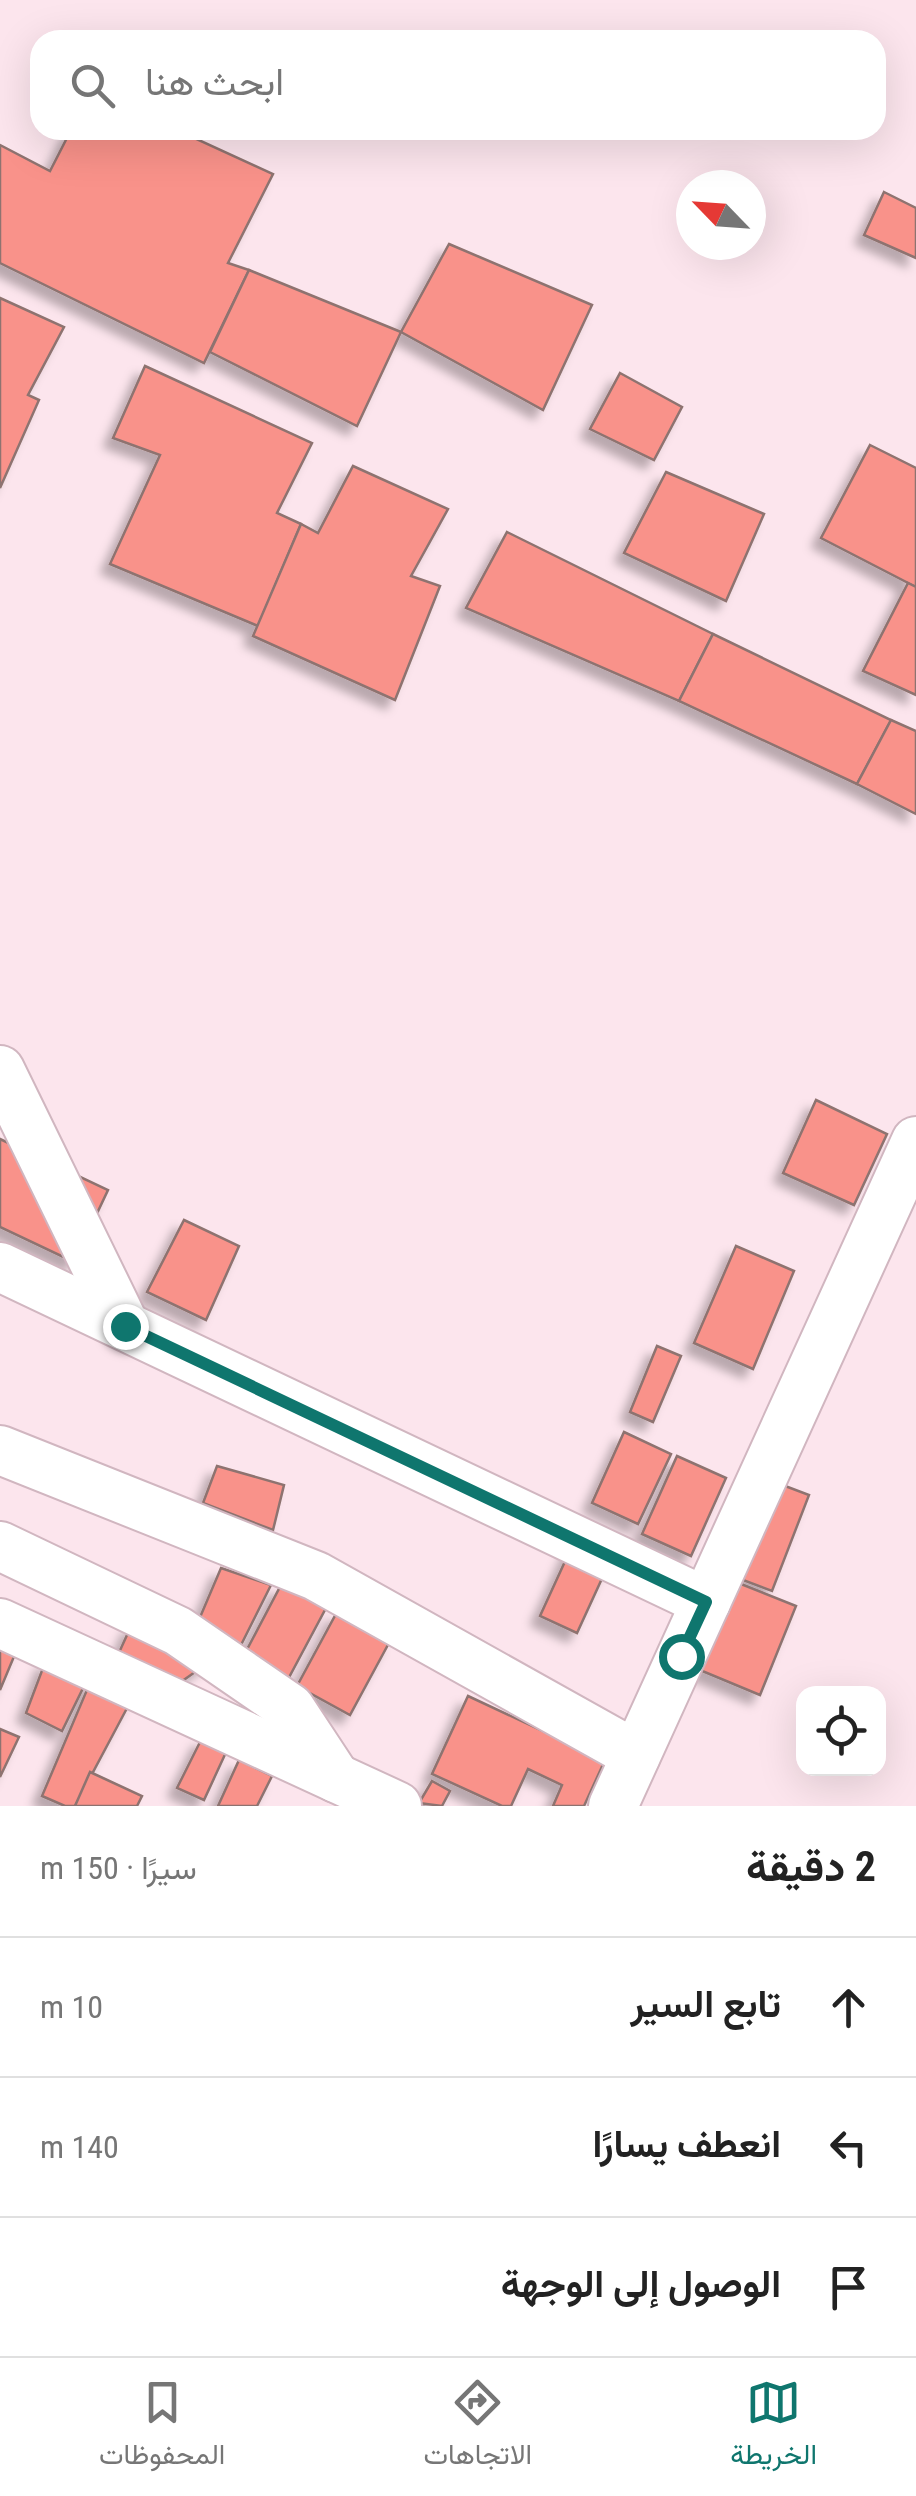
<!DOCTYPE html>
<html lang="ar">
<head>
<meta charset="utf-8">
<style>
	:root { --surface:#fff; --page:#f6f6f6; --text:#222; --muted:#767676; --line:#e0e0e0; --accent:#0f766e }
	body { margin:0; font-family:"Roboto Condensed",Vazirmatn,sans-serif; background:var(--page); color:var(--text); direction:rtl }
	.controls { position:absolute; right:30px; bottom:30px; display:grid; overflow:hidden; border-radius:20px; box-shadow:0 10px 40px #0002 }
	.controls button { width:90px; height:90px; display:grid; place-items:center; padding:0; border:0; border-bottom:2px solid var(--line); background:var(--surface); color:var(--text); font:50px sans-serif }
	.compass { position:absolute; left:676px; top:170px; width:90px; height:90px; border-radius:50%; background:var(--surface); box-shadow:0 10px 40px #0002; rotate:295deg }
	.stop { position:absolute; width:30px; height:30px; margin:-22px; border:8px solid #0f766e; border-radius:50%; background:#fff }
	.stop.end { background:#0f766e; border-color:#fff; box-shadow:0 2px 10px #0008 }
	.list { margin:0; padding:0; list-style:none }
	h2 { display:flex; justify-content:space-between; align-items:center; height:130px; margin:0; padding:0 40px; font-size:42px }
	h2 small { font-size:32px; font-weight:400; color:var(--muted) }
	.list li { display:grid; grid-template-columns:65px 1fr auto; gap:30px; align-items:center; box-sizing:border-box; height:140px; padding:0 40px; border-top:2px solid var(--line) }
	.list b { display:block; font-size:38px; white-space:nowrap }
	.list em { font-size:32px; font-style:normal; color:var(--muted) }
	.icon { flex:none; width:55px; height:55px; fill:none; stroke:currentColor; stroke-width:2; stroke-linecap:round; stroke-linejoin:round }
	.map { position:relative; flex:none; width:916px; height:1806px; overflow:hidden; direction:ltr }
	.search { position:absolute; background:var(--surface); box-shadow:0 10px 40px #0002; left:30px; right:30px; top:30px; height:110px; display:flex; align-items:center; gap:25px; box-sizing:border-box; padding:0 35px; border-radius:30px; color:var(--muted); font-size:38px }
	.sheet { height:550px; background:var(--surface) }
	nav { display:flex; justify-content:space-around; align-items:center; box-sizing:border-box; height:140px; border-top:2px solid var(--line); background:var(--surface); font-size:28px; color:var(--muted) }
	nav a { display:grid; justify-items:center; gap:5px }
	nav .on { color:var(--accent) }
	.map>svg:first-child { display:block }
	.building { fill:#f9928a; stroke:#8e7370; stroke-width:2.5; filter:url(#shadow) }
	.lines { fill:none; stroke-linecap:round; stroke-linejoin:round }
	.minor-casing { stroke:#d1b6c0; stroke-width:52 }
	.minor { stroke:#fff; stroke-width:48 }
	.route { stroke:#0f766e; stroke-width:12 }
</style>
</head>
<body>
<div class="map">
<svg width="916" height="1806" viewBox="0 0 916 1806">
	<defs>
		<filter id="shadow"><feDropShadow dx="-9" dy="9" stdDeviation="5" flood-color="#0004"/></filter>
	</defs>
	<rect width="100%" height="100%" fill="#fce5ed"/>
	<g class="building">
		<path d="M71 130H177L273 174 228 263 249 270 204 363 0 263V145L50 171Z"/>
		<path d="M884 192 916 208V258L864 235Z"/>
		<path d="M449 244 592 305 543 410 401 332Z"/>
		<path d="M249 270 401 332 357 426 210 352Z"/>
		<path d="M0 298 64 327 28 395 39 400 0 488Z"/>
		<path d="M145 366 312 443 277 513 301 524 258 626 110 564 160 455 113 438Z"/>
		<path d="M620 373 682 407 654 460 590 429Z"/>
		<path d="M870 445 916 468V587L821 538Z"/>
		<path d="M353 466 448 509 411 576 440 586 395 700 253 636 301 524 318 533Z"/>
		<path d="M666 472 764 514 726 601 624 553Z"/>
		<path d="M507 532 713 634 679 701 466 608Z"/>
		<path d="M908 583 916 587V695L863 671Z"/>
		<path d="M713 634 891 720 857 784 679 701Z"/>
		<path d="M891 720 916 731V814L857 784Z"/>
		<path d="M816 1100 887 1134 854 1205 783 1173Z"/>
		<path d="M0 1139 108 1190 74 1262 0 1227Z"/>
		<path d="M184 1220 239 1246 206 1320 147 1292Z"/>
		<path d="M736 1246 794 1271 753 1369 694 1343Z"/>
		<path d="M657 1346 681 1356 653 1422 630 1412Z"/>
		<path d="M624 1432 671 1454 638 1524 592 1503Z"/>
		<path d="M677 1456 726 1478 691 1556 642 1534Z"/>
		<path d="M217 1466 284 1485 273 1530 203 1503Z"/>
		<path d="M772 1481 809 1495 772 1591 735 1577Z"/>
		<path d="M573 1544 610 1561 577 1633 540 1616Z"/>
		<path d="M221 1568 271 1585 236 1655 192 1636Z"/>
		<path d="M731 1580 796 1606 760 1695 695 1668Z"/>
		<path d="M281 1585 326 1608 286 1683 242 1659Z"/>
		<path d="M337 1612 390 1641 350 1715 297 1686Z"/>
		<path d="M132 1624 212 1660 178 1684 117 1657Z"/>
		<path d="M0 1639 18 1647 0 1690Z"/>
		<path d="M46 1660 86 1682 62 1731 26 1713Z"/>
		<path d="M92 1678 134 1695 75 1806H65L42 1796Z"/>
		<path d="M468 1696 605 1760 584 1806H553L562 1785 528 1769 511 1806H502L432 1774Z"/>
		<path d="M0 1729 19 1737 0 1777Z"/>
		<path d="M202 1738 228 1748 204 1800 177 1788Z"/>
		<path d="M239 1760 272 1776 257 1806H218Z"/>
		<path d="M90 1772 142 1796 137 1806H75Z"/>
		<path d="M432 1781 450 1791 442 1806 419 1803Z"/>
	</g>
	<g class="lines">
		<defs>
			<g id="minor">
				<path d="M0 1070 125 1326"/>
				<path d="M0 1267 706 1602"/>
				<path d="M0 1450 316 1576 636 1755"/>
				<path d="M0 1546 178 1631 290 1708 336 1778"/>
				<path d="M0 1623 397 1806"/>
				<path d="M613 1806 916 1141"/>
			</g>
		</defs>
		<use href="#minor" class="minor-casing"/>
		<use href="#minor" class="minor"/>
	</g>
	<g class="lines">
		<path class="route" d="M125 1326 706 1602 681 1656"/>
	</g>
</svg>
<div class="controls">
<button><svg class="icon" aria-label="locate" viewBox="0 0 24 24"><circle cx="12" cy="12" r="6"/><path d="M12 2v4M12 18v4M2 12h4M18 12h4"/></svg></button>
</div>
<svg class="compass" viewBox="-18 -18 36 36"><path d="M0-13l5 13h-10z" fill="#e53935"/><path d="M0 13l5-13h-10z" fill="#767676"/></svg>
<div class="stop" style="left:681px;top:1656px"></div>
<div class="stop end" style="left:125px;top:1326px"></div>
<div class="search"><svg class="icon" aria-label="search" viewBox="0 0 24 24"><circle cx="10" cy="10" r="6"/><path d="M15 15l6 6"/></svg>ابحث هنا</div>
</div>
<section class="sheet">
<h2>2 دقيقة<small>سيرًا · 150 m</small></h2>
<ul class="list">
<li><svg class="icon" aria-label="ahead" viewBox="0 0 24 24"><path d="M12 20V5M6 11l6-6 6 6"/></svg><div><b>تابع السير</b></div><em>10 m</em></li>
<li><svg class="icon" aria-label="left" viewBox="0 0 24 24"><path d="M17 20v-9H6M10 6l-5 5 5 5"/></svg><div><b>انعطف يسارًا</b></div><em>140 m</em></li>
<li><svg class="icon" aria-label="arrive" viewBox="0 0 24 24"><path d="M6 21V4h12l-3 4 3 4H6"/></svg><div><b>الوصول إلى الوجهة</b></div></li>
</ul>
</section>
<nav>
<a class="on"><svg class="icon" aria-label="map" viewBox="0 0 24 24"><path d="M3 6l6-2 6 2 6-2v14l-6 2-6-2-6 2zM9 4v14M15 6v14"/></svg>الخريطة</a>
<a><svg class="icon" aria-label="directions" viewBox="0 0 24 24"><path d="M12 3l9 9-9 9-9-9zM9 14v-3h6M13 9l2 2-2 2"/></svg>الاتجاهات</a>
<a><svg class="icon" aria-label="saved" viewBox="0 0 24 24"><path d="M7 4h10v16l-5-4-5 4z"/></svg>المحفوظات</a>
</nav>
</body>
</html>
